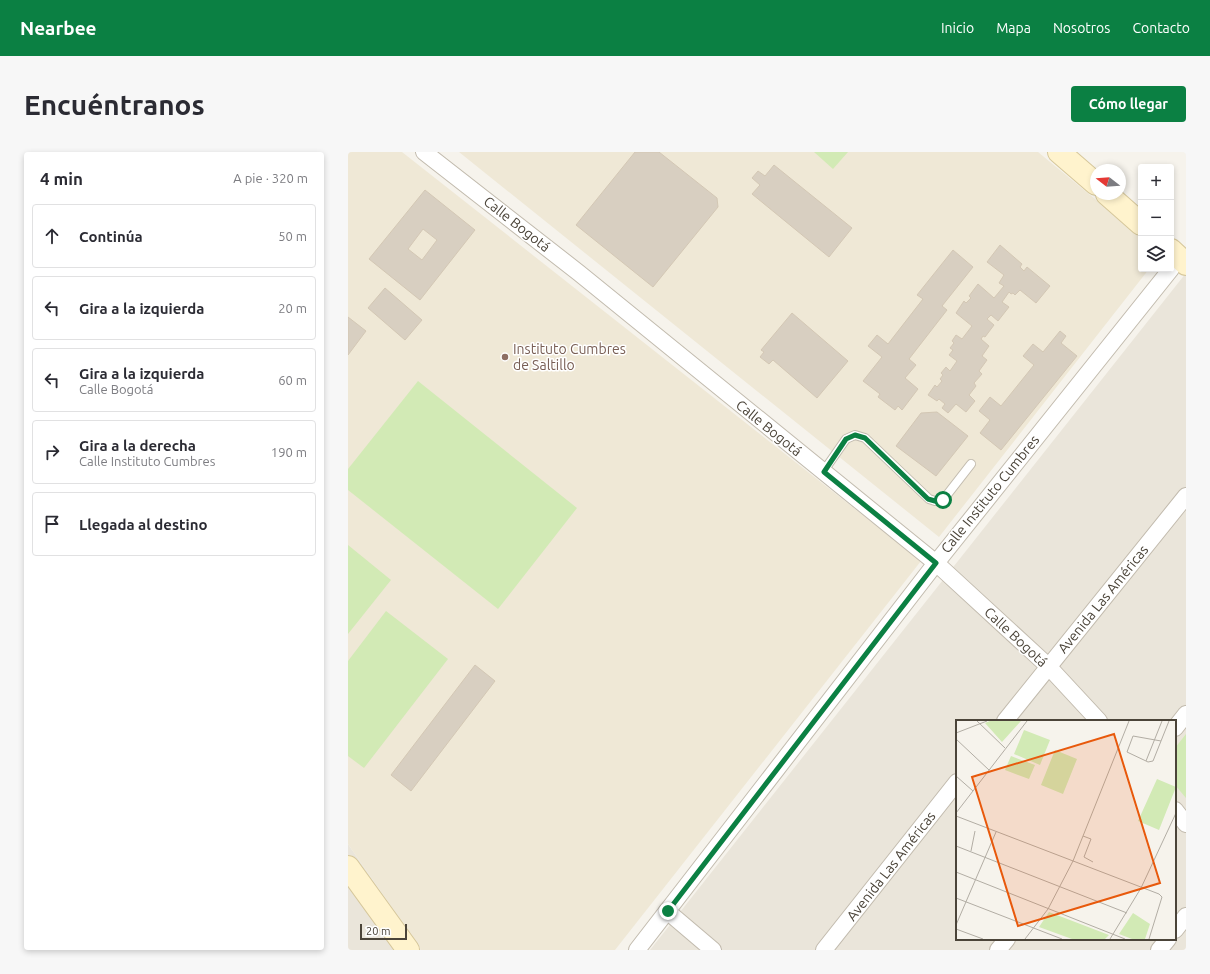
<!DOCTYPE html>
<html lang="es">
<head>
<meta charset="utf-8">
<style>
	:root { --surface:#fff; --page:#f7f7f7; --text:#2b2b33; --muted:#7c7c81; --line:#e1e1e2; --accent:#0b8043 }
	body { margin:0; font-family:Ubuntu,sans-serif; background:var(--page); color:var(--text) }
	.controls { position:absolute; right:12px; top:12px; display:grid; overflow:hidden; border-radius:4px; box-shadow:0 2px 6px #0003 }
	.controls button { width:36px; height:36px; display:grid; place-items:center; padding:0; border:0; border-bottom:1px solid var(--line); background:var(--surface); color:var(--text); font:20px sans-serif }
	.compass { position:absolute; left:742px; top:12px; width:36px; height:36px; border-radius:50%; background:var(--surface); box-shadow:0 2px 6px #0003; rotate:287deg }
	.scale { position:absolute; left:12px; bottom:10px; width:47px; box-sizing:border-box; padding-left:4px; border:2px solid #4b4439; border-top:0; font-size:11px; line-height:14px; white-space:nowrap; color:#4b4439; -webkit-text-stroke:3px #fff; paint-order:stroke }
	.stop { position:absolute; width:12px; height:12px; margin:-9px; border:3px solid #0b8043; border-radius:50%; background:#fff }
	.stop.end { background:#0b8043; border-color:#fff; box-shadow:0 1px 4px #0008 }
	.list { margin:0; padding:0; list-style:none }
	h2 { display:flex; justify-content:space-between; align-items:center; height:52px; margin:0; padding:0 16px; font-size:17px }
	h2 small { font-size:13px; font-weight:400; color:var(--muted) }
	.list li { display:grid; grid-template-columns:26px 1fr auto; gap:12px; align-items:center; box-sizing:border-box; height:64px; margin:0 8px 8px; padding:0 8px; border:1px solid var(--line); border-radius:4px }
	.list b { display:block; font-size:15px; white-space:nowrap }
	.list p { margin:0; font-size:13px; white-space:nowrap; color:var(--muted) }
	.list em { font-size:13px; font-style:normal; color:var(--muted) }
	.icon { flex:none; width:22px; height:22px; fill:none; stroke:currentColor; stroke-width:2; stroke-linecap:round; stroke-linejoin:round }
	.map { position:relative; flex:none; width:838px; height:798px; overflow:hidden; border-radius:4px }
	header { display:flex; align-items:center; gap:24px; box-sizing:border-box; height:56px; padding:0 20px; background:var(--accent); color:#fff }
	header strong { font-size:19px }
	nav { display:flex; gap:22px; margin-inline-start:auto; font-size:14px }
	.intro { display:flex; align-items:center; justify-content:space-between; box-sizing:border-box; height:96px; padding:0 24px }
	h1 { margin:0; font-size:28px }
	.button { padding:10px 18px; border-radius:4px; background:var(--accent); color:#fff; font-size:14px; font-weight:700 }
	main { display:flex; gap:24px; padding:0 24px }
	aside { flex:1; background:var(--surface); border-radius:4px; box-shadow:0 2px 6px #0003 }
	.map>svg:first-child { display:block }
	.residential { fill:#eae5da; fill-rule:evenodd }
	.education { fill:#efe8d6 }
	.green { fill:#d2eab5 }
	.building { fill:#d8cfc1; stroke:#d3c7b4; fill-rule:evenodd }
	.lines { fill:none; stroke-linecap:round; stroke-linejoin:round }
	.lane-casing { stroke:#c2bbae; stroke-width:10 }
	.street-casing { stroke:#c2bbae; stroke-width:18 }
	.secondary-casing { stroke:#d6c79b; stroke-width:24 }
	.lane { stroke:#fff; stroke-width:8 }
	.street { stroke:#fff; stroke-width:16 }
	.secondary { stroke:#fff3cd; stroke-width:22 }
	.route { stroke:#0b8043; stroke-width:5 }
	.education-dot { fill:#8d6e63; stroke:#fff; stroke-width:1.5 }
	.labels { text-anchor:middle; dominant-baseline:central; stroke-width:3; stroke-linejoin:round; paint-order:stroke }
	.street-label { font-size:14px; fill:#4b4439; stroke:#fff }
	.education-label { font-size:14px; fill:#785e54; stroke:#fff; text-anchor:start }
	.inset-road { fill:none; stroke:#b2ada4; stroke-width:1 }
	.view { fill:#e8590c; fill-opacity:0.15; stroke:#e8590c; stroke-width:2 }
	.inset-edge { fill:none; stroke:#4b4439; stroke-width:2 }
</style>
</head>
<body>
<header>
<strong>Nearbee</strong>
<nav><a>Inicio</a><a>Mapa</a><a>Nosotros</a><a>Contacto</a></nav>
</header>
<div class="intro"><h1>Encuéntranos</h1><a class="button">Cómo llegar</a></div>
<main>
<aside>
<h2>4 min<small>A pie · 320 m</small></h2>
<ul class="list">
<li><svg class="icon" aria-label="ahead" viewBox="0 0 24 24"><path d="M12 20V5M6 11l6-6 6 6"/></svg><div><b>Continúa</b></div><em>50 m</em></li>
<li><svg class="icon" aria-label="left" viewBox="0 0 24 24"><path d="M17 20v-9H6M10 6l-5 5 5 5"/></svg><div><b>Gira a la izquierda</b></div><em>20 m</em></li>
<li><svg class="icon" aria-label="left" viewBox="0 0 24 24"><path d="M17 20v-9H6M10 6l-5 5 5 5"/></svg><div><b>Gira a la izquierda</b><p>Calle Bogotá</p></div><em>60 m</em></li>
<li><svg class="icon" aria-label="right" viewBox="0 0 24 24"><path d="M7 20v-9h11M14 6l5 5-5 5"/></svg><div><b>Gira a la derecha</b><p>Calle Instituto Cumbres</p></div><em>190 m</em></li>
<li><svg class="icon" aria-label="arrive" viewBox="0 0 24 24"><path d="M6 21V4h12l-3 4 3 4H6"/></svg><div><b>Llegada al destino</b></div></li>
</ul>
</aside>
<div class="map">
<svg width="838" height="798" viewBox="0 0 838 798">
	<rect width="100%" height="100%" fill="#f6f3ec"/>
	<g class="residential">
		<path d="M838 121V798H302ZM609 569H827V787H609Z"/>
		<path d="M0 692 73 798H0Z"/>
	</g>
	<g class="education">
		<path d="M0 0H54L573 409 267 798H73L0 692Z"/>
		<path d="M111 0H690L793 85V117H801L591 385Z"/>
	</g>
	<g class="green">
		<path d="M466 0H500L485 17Z"/>
		<path d="M70 229 229 356 150 457 0 338V317Z"/>
		<path d="M0 393 43 428 0 482Z"/>
		<path d="M38 459 100 507 16 616 0 604V509Z"/>
		<path d="M838 582V646L827 633V596Z"/>
	</g>
	<g class="building">
		<path d="M287 0H311L369 46 370 55 305 135 228 73Z"/>
		<path d="M426 13 504 76 481 105 404 42 412 33 404 26 410 19 417 24Z"/>
		<path d="M77 38 127 78 72 148 21 107ZM75 77 89 88 74 108 60 97Z"/>
		<path d="M652 93 674 112 672 115 676 119 679 115 702 134 688 151 672 138 667 143 665 141 663 142 661 140 654 150 661 155 650 169 643 163 639 167 646 173 637 185 635 184 633 187 641 194 634 204 639 208 631 219 634 222 626 231 628 234 621 243 627 249 618 260 608 252 600 261 594 256 597 252 591 247 589 249 580 243 587 233 589 235 594 229 592 227 595 223 593 221 598 215 602 219 609 209 601 203 605 198 602 196 606 191 604 189 608 183 614 187 624 174 608 161 616 149 618 151 623 146 621 144 630 132 646 146 656 134 651 131 656 123 639 110Z"/>
		<path d="M605 98 625 115 594 154 599 158 561 207 568 213 557 226 570 237 554 258 550 254 547 258 530 245 532 242 515 229 534 205 520 194 529 183 540 192 575 147 569 143Z"/>
		<path d="M37 136 74 168 57 188 20 156Z"/>
		<path d="M444 161 500 209 469 246 425 208 421 212 412 205 416 200 413 198Z"/>
		<path d="M0 165 18 179 0 203Z"/>
		<path d="M712 179 718 184 713 191 729 204 653 298 632 281 642 268 631 259 642 245 653 254 686 213 675 204 685 192 695 200Z"/>
		<path d="M589 260 620 284 588 324 548 294 573 261Z"/>
		<path d="M127 513 147 529 63 639 43 623Z"/>
	</g>
	<g class="lines">
		<defs>
			<path id="lane" d="M475 320 498 287 507 283 517 286 581 347 587 349 595 348 623 312"/>
			<g id="street">
				<path d="M76 0 231 121 588 411 700 514 751 569"/>
				<path d="M657 569 838 344"/>
				<path d="M827 576 838 562"/>
				<path d="M827 658 838 672"/>
				<path d="M319 759 365 798"/>
				<path d="M827 778 838 764"/>
				<path d="M289 798 588 411 823 117"/>
				<path d="M476 798 609 630"/>
				<path d="M650 798 659 787"/>
				<path d="M811 798 820 787"/>
			</g>
			<g id="secondary">
				<path d="M711 0 748 32"/>
				<path d="M759 42 793 72"/>
				<path d="M823 98 838 112"/>
				<path d="M0 715 60 798"/>
			</g>
		</defs>
		<use href="#lane" class="lane-casing"/>
		<use href="#street" class="street-casing"/>
		<use href="#secondary" class="secondary-casing"/>
		<use href="#lane" class="lane"/>
		<use href="#street" class="street"/>
		<use href="#secondary" class="secondary"/>
	</g>
	<g class="lines">
		<path class="route" d="M320 759 588 411 476 320 498 287 507 283 517 286 580 347 587 349 595 348"/>
	</g>
	<circle class="education-dot" cx="157" cy="205" r="4"/>
	<g class="labels">
		<g class="street-label">
			<text transform="translate(169 72) rotate(38)">Calle Bogotá</text>
			<text transform="translate(421 276) rotate(39)">Calle Bogotá</text>
			<text transform="translate(642 342) rotate(-51)">Calle Instituto Cumbres</text>
			<text transform="translate(755 447) rotate(-51)">Avenida Las Américas</text>
			<text transform="translate(668 485) rotate(43)">Calle Bogotá</text>
			<text transform="translate(543 714) rotate(-52)">Avenida Las Américas</text>
		</g>
		<g class="education-label">
			<text x="165" y="197">Instituto Cumbres<tspan x="165" dy="16">de Saltillo</tspan></text>
		</g>
	</g>
	<g transform="translate(608 568)">
		<rect width="220" height="220" fill="#f6f3ec"/>
		<path d="M34 1H65L46 22 29 3ZM68 10 94 20 84 45 58 34ZM99 30 121 39 107 74 85 65ZM55 36 79 45 73 59 49 50ZM201 59 220 67 203 110 182 101ZM93 192 153 215 149 219H116L83 207ZM177 193 194 204 189 219H176L163 214Z" fill="#d2eab5"/>
		<path class="inset-road" d="M21 1 49 28M206 1 190 41 192 42 197 41 213 1M0 13 31 1M0 19 33 50M190 41 171 32 177 16 205 21M0 56 17 71M0 93 71 1M0 96 203 174 206 177 193 219M127 116 135 119 128 137 137 142M0 126 171 193M15 131 19 111M0 152 169 219M0 178 106 219M0 205 40 112M0 209 27 219M69 219 92 189 117 141 173 1M154 219 185 168 220 93"/>
		<path class="view" d="M158 14 204 163 62 206 16 57Z"/>
		<rect width="220" height="220" class="inset-edge"/>
	</g>
</svg>
<div class="controls">
<button>+</button>
<button>−</button>
<button><svg class="icon" aria-label="layers" viewBox="0 0 24 24"><path d="M12 4l9 5-9 5-9-5zM3 14l9 5 9-5"/></svg></button>
</div>
<svg class="compass" viewBox="-18 -18 36 36"><path d="M0-13l5 13h-10z" fill="#e53935"/><path d="M0 13l5-13h-10z" fill="#7c7c81"/></svg>
<div class="scale">20 m</div>
<div class="stop" style="left:595px;top:348px"></div>
<div class="stop end" style="left:320px;top:759px"></div>
</div>
</main>
</body>
</html>
